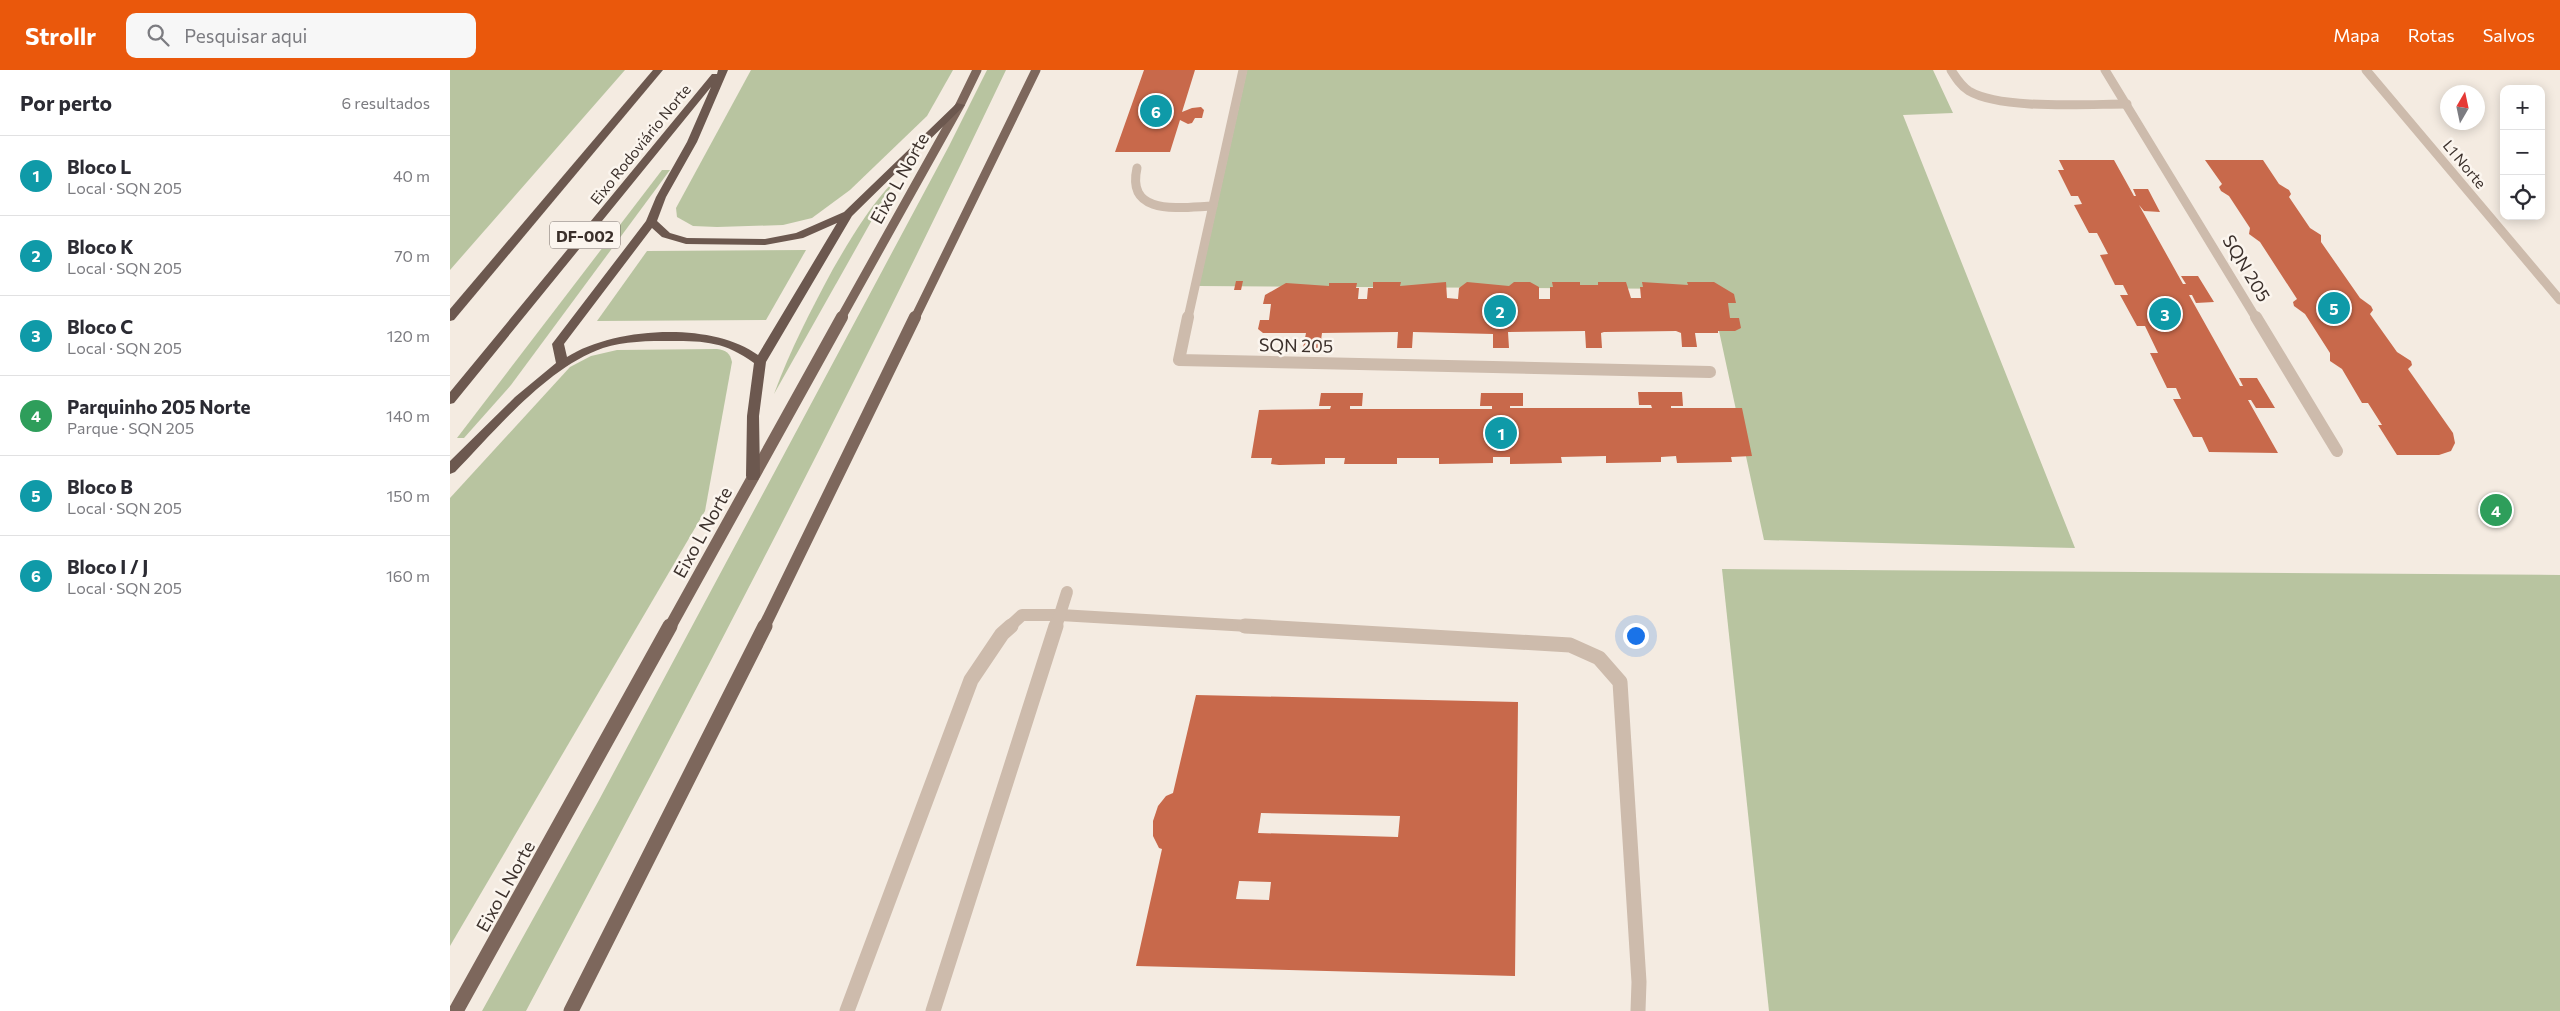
<!DOCTYPE html>
<html lang="pt">
<head>
<meta charset="utf-8">
<style>
	:root { --surface:#fff; --page:#f7f7f7; --text:#2b2b33; --muted:#7c7c81; --line:#e1e1e2; --accent:#ea580c }
	body { margin:0; font-family:Commissioner,sans-serif; background:var(--page); color:var(--text) }
	.controls { position:absolute; right:15px; top:15px; display:grid; overflow:hidden; border-radius:10px; box-shadow:0 2px 12px #0003 }
	.controls button { width:45px; height:45px; display:grid; place-items:center; padding:0; border:0; border-bottom:1px solid var(--line); background:var(--surface); color:var(--text); font:25px sans-serif }
	.compass { position:absolute; left:1990px; top:15px; width:45px; height:45px; border-radius:50%; background:var(--surface); box-shadow:0 2px 12px #0003; rotate:9deg }
	.you { position:absolute; left:1185px; top:565px; width:18px; height:18px; margin:-12px; border:4px solid #fff; border-radius:50%; background:#1a73e8; box-shadow:0 0 0 8px #1a73e833 }
	.badge { display:grid; place-items:center; width:32px; height:32px; border-radius:50%; background:var(--accent); color:#fff; font-size:16px; font-weight:700 }
	.pin { position:absolute; translate:-50% -50%; border:2px solid #fff; box-shadow:0 1px 5px #0006 }
	.list { margin:0; padding:0; list-style:none }
	h2 { display:flex; justify-content:space-between; align-items:center; height:65px; margin:0; padding:0 20px; font-size:21px }
	h2 small { font-size:16px; font-weight:400; color:var(--muted) }
	.list li { display:grid; grid-template-columns:32px 1fr auto; gap:15px; align-items:center; box-sizing:border-box; height:80px; padding:0 20px; border-top:1px solid var(--line) }
	.list b { display:block; font-size:19px; white-space:nowrap }
	.list p { margin:0; font-size:16px; white-space:nowrap; color:var(--muted) }
	.list em { font-size:16px; font-style:normal; color:var(--muted) }
	.icon { flex:none; width:28px; height:28px; fill:none; stroke:currentColor; stroke-width:2; stroke-linecap:round; stroke-linejoin:round }
	.map { position:relative; flex:none; width:2110px; height:941px; overflow:hidden }
	header { display:flex; align-items:center; gap:30px; box-sizing:border-box; height:70px; padding:0 25px; background:var(--accent); color:#fff }
	header strong { font-size:24px }
	nav { display:flex; gap:28px; margin-inline-start:auto; font-size:18px }
	.search { width:350px; height:45px; background:var(--page); display:flex; align-items:center; gap:12px; box-sizing:border-box; padding:0 18px; border-radius:10px; color:var(--muted); font-size:19px }
	main { display:flex }
	aside { flex:1; background:var(--surface) }
	.map>svg:first-child { display:block }
	.green { fill:#b8c4a0 }
	.building { fill:#c8694b; fill-rule:evenodd }
	.lines { fill:none; stroke-linecap:round; stroke-linejoin:round }
	.service-far2 { stroke:#cdbbac; stroke-width:9 }
	.service-far1 { stroke:#cdbbac; stroke-width:12 }
	.service { stroke:#cdbbac; stroke-width:15 }
	.minor-far1 { stroke:#cdbbac; stroke-width:9 }
	.minor { stroke:#cdbbac; stroke-width:12 }
	.tertiary { stroke:#cdbbac; stroke-width:9 }
	.primary-far2 { stroke:#7d675c; stroke-width:9 }
	.primary-far1 { stroke:#7d675c; stroke-width:12 }
	.primary { stroke:#7d675c; stroke-width:15 }
	.trunk { fill:#6c584f; fill-rule:evenodd }
	.labels { text-anchor:middle; dominant-baseline:central; stroke-width:5; stroke-linejoin:round; paint-order:stroke }
	.far-street-label { font-size:15px; fill:#3b302b; stroke:#fbf5ee }
	.shield { fill:#fbf5ee; stroke:#756b66; stroke-width:1 }
	.shield-label { font-size:16px; font-weight:bold; fill:#3b302b }
	.street-label { font-size:18px; fill:#3b302b; stroke:#fbf5ee }
</style>
</head>
<body>
<header>
<strong>Strollr</strong>
<div class="search"><svg class="icon" aria-label="search" viewBox="0 0 24 24"><circle cx="10" cy="10" r="6"/><path d="M15 15l6 6"/></svg>Pesquisar aqui</div>
<nav><a>Mapa</a><a>Rotas</a><a>Salvos</a></nav>
</header>
<main>
<aside>
<h2>Por perto<small>6 resultados</small></h2>
<ul class="list">
<li><span class="badge" style="background:#0f9aa8">1</span><div><b>Bloco L</b><p>Local · SQN 205</p></div><em>40 m</em></li>
<li><span class="badge" style="background:#0f9aa8">2</span><div><b>Bloco K</b><p>Local · SQN 205</p></div><em>70 m</em></li>
<li><span class="badge" style="background:#0f9aa8">3</span><div><b>Bloco C</b><p>Local · SQN 205</p></div><em>120 m</em></li>
<li><span class="badge" style="background:#2e9e5b">4</span><div><b>Parquinho 205 Norte</b><p>Parque · SQN 205</p></div><em>140 m</em></li>
<li><span class="badge" style="background:#0f9aa8">5</span><div><b>Bloco B</b><p>Local · SQN 205</p></div><em>150 m</em></li>
<li><span class="badge" style="background:#0f9aa8">6</span><div><b>Bloco I / J</b><p>Local · SQN 205</p></div><em>160 m</em></li>
</ul>
</aside>
<div class="map">
<svg width="2110" height="941" viewBox="0 0 2110 941">
	<rect width="100%" height="100%" fill="#f4ebe1"/>
	<g class="green">
		<path d="M0 0H175L0 200Z"/>
		<path d="M301 0H503L477 46 400 120 362 148 333 155 267 157 243 156 227 147 226 138Z"/>
		<path d="M537 0H556C405 318 242 630 76 941H32L149 730 499 76Z"/>
		<path d="M797 0H1483L1503 43 1453 45 1625 478 1314 470 1260 219 749 216Z"/>
		<path d="M212 100H220L61 315 14 368H7Z"/>
		<path d="M444 111 324 324C340 280 361 240 383 199 401 168 419 137 444 111Z"/>
		<path d="M356 180 316 250 147 251 197 181Z"/>
		<path d="M167 280 267 279C276 280 280 283 282 292L255 441 0 876V428L120 297 141 286Z"/>
		<path d="M1272 499 2110 505V941H1319Z"/>
	</g>
	<g class="building">
		<path d="M694 0H745L732 42 742 38 751 37 754 40 752 48H745L742 53 738 54 730 50 720 82H665Z"/>
		<path d="M1609 90H1664L1684 126H1686L1683 119H1698L1710 142 1694 141 1689 135 1733 214H1736L1731 206H1748L1764 232 1746 233 1742 225H1739L1790 316H1793L1789 308H1807L1825 338H1806L1801 330H1798L1828 383 1759 382 1752 367H1743L1723 329H1731L1726 318H1717L1700 283H1708L1695 256H1687L1670 225H1678L1673 215H1665L1650 185 1658 184 1647 163H1639L1624 135 1632 134 1628 126H1621L1608 100H1614Z"/>
		<path d="M1755 90H1813L1829 114 1839 120 1841 124 1839 127 1860 158 1871 165V172L1910 228 1921 236 1923 240 1920 244 1947 282 1961 291 1962 295 1958 299 2003 363 2005 373 2001 381 1989 385H1947L1928 355H1932L1918 333H1912L1892 299 1880 291V283L1855 244 1844 236 1843 232 1847 229 1810 172 1799 164 1800 158 1779 126 1771 121 1769 117 1772 114Z"/>
		<path d="M786 211H793L791 220H784Z"/>
		<path d="M923 212H951L950 216 996 212 997 228 1008 229 1009 218 1017 212 1059 216 1064 212H1080L1089 217V229H1100V217H1103L1102 212H1130V215H1148V212H1176L1181 228H1191L1190 217H1193L1192 212 1238 215 1237 212H1264L1284 224 1286 233H1278L1280 248H1289L1291 258 1285 261H1268V263H1245L1247 277H1232L1231 263 1226 261 1154 262 1151 263 1152 278H1136L1135 261 1058 262 1059 278H1043V264L963 262 962 278H947L948 262 872 263 870 278H853L856 263H813L808 259 810 250H819L821 234H813L815 225 836 213 879 216V213H907L906 218H909L908 229H917L918 218H923Z"/>
		<path d="M1188 322H1232L1233 336H1221V338H1292L1302 386 1281 387 1282 392 1227 393 1226 386 1211 387V392L1156 393V386L1111 387 1112 393 1060 394V387H1043V393L989 394V388H947V394H894L895 388H875V394L829 395 821 394 822 388H801L809 340 880 339 881 336H869L871 323H913L912 336H900V339H1042V336H1030L1031 323H1073V336H1060V338H1202L1201 335H1189Z"/>
		<path d="M746 625 1068 632 1065 906 686 896 712 779 709 778 703 766V751L708 736 716 726 723 723ZM811 743 950 746 948 767 808 763ZM789 811 821 812 819 830 786 829Z"/>
	</g>
	<g class="lines">
		<path class="service-far2" d="M687 98C676 147 731 137 763 136"/>
		<g class="service-far1">
			<path d="M559 557 572 545H610L816 557"/>
			<path d="M606 557 617 522"/>
		</g>
		<g class="service">
			<path d="M795 556 1120 575 1149 588 1170 612 1189 912 1188 941"/>
			<path d="M397 941 521 610 552 564 561 556"/>
			<path d="M483 941 606 556"/>
		</g>
		<g class="minor-far1">
			<path d="M1501 0C1506 8 1511 16 1519 21 1551 40 1638 34 1677 34"/>
			<path d="M1655 0 1806 248"/>
			<path d="M738 248 793 0"/>
		</g>
		<g class="minor">
			<path d="M738 247 729 290 1260 302"/>
			<path d="M1806 247 1887 381"/>
		</g>
		<path class="tertiary" d="M1916 0 2110 230"/>
		<g class="primary-far2">
			<path d="M391 248 510 35 527 0"/>
			<path d="M465 248 586 0"/>
		</g>
		<g class="primary-far1">
			<path d="M220 557 392 247"/>
			<path d="M314 557 465 247"/>
		</g>
		<g class="primary">
			<path d="M6 941 220 556"/>
			<path d="M121 941 315 556"/>
		</g>
		<g class="trunk">
			<path d="M203 0H213L4 250 0 251V239Z"/>
			<path d="M268 0H278L247 72 216 127 207 151 220 163 237 168 315 169 346 163 394 142 507 33 515 35 402 146 316 292 309 346 310 406 308 410H298L296 406 297 346 304 293C275 272 256 271 221 271 199 271 174 271 153 278 96 298 46 360 5 402L0 404V391L65 327 106 293 102 274 196 151 206 127 237 72 261 17 4 333 0 334V322L262 4H267ZM387 153 308 285C262 251 164 257 117 287L114 274 202 158 212 167 236 174 315 175 353 168Z"/>
		</g>
	</g>
	<g class="labels">
		<g class="far-street-label">
			<text transform="translate(190 74) rotate(-51)">Eixo Rodoviário Norte</text>
			<text transform="translate(2015 94) rotate(50)">L1 Norte</text>
		</g>
		<rect class="shield" x="100" y="151.5" width="70" height="27" rx="4"/>
		<g class="shield-label">
			<text x="135" y="165">DF-002</text>
		</g>
		<g class="street-label">
			<text transform="translate(449 108) rotate(-61)">Eixo L Norte</text>
			<text transform="translate(1797 198) rotate(59)">SQN 205</text>
			<text transform="translate(846 275) rotate(1)">SQN 205</text>
			<text transform="translate(252 462) rotate(-61)">Eixo L Norte</text>
			<text transform="translate(55 816) rotate(-61)">Eixo L Norte</text>
		</g>
	</g>
</svg>
<div class="controls">
<button>+</button>
<button>−</button>
<button><svg class="icon" aria-label="locate" viewBox="0 0 24 24"><circle cx="12" cy="12" r="6"/><path d="M12 2v4M12 18v4M2 12h4M18 12h4"/></svg></button>
</div>
<svg class="compass" viewBox="-18 -18 36 36"><path d="M0-13l5 13h-10z" fill="#e53935"/><path d="M0 13l5-13h-10z" fill="#7c7c81"/></svg>
<div class="you"></div>
<div class="pin badge" style="left:1051px;top:363px;background:#0f9aa8">1</div>
<div class="pin badge" style="left:1050px;top:241px;background:#0f9aa8">2</div>
<div class="pin badge" style="left:1715px;top:244px;background:#0f9aa8">3</div>
<div class="pin badge" style="left:2046px;top:440px;background:#2e9e5b">4</div>
<div class="pin badge" style="left:1884px;top:238px;background:#0f9aa8">5</div>
<div class="pin badge" style="left:706px;top:41px;background:#0f9aa8">6</div>
</div>
</main>
</body>
</html>
